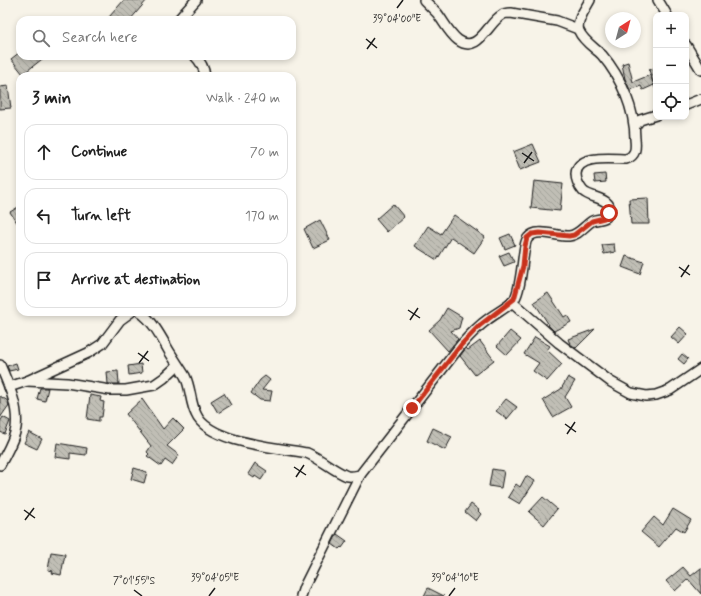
<!DOCTYPE html>
<html lang="en">
<head>
<meta charset="utf-8">
<style>
	:root { --surface:#fff; --page:#f6f6f6; --text:#222; --muted:#767676; --line:#e0e0e0 }
	body { margin:0; font-family:Mynerve,sans-serif; background:var(--page); color:var(--text) }
	.controls { position:absolute; right:12px; top:12px; display:grid; overflow:hidden; border-radius:8px; box-shadow:0 2px 6px #0003 }
	.controls button { width:36px; height:36px; display:grid; place-items:center; padding:0; border:0; border-bottom:1px solid var(--line); background:var(--surface); color:var(--text); font:20px sans-serif }
	.compass { position:absolute; left:605px; top:12px; width:36px; height:36px; border-radius:50%; background:var(--surface); box-shadow:0 2px 6px #0003; rotate:36deg }
	.stop { position:absolute; width:12px; height:12px; margin:-9px; border:3px solid #c8321e; border-radius:50%; background:#fff }
	.stop.end { background:#c8321e; border-color:#fff; box-shadow:0 1px 4px #0008 }
	.list { margin:0; padding:0; list-style:none }
	h2 { display:flex; justify-content:space-between; align-items:center; height:52px; margin:0; padding:0 16px; font-size:17px }
	h2 small { font-size:13px; font-weight:400; color:var(--muted) }
	.list li { display:grid; grid-template-columns:26px 1fr auto; gap:12px; align-items:center; box-sizing:border-box; height:56px; margin:0 8px 8px; padding:0 8px; border:1px solid var(--line); border-radius:12px }
	.list b { display:block; font-size:15px; white-space:nowrap }
	.list em { font-size:13px; font-style:normal; color:var(--muted) }
	.icon { flex:none; width:22px; height:22px; fill:none; stroke:currentColor; stroke-width:2; stroke-linecap:round; stroke-linejoin:round }
	.map { position:relative; flex:none; width:701px; height:596px; overflow:hidden }
	.search { position:absolute; background:var(--surface); box-shadow:0 2px 6px #0003; left:16px; top:16px; width:280px; height:44px; display:flex; align-items:center; gap:10px; box-sizing:border-box; padding:0 14px; border-radius:12px; color:var(--muted); font-size:15px }
	.panel { position:absolute; background:var(--surface); box-shadow:0 2px 6px #0003; left:16px; top:72px; width:280px; height:244px; border-radius:12px }
	.map>svg:first-child { display:block }
	.building { fill:url(#building-back-hatch); stroke:#1c1c1c }
	.lines { fill:none; stroke-linecap:round; stroke-linejoin:round }
	.minor-casing { stroke:#1c1c1c; stroke-width:12 }
	.minor { stroke:#f7f3e8; stroke-width:9 }
	.route { stroke:#c8321e; stroke-width:5 }
	.ticks { fill:none; stroke:#1c1c1c; stroke-width:1.5 }
	.ticks-label { font-size:10px; text-anchor:middle; fill:#1c1c1c; stroke:#f7f3e8; stroke-width:4; stroke-linejoin:round; paint-order:stroke }
</style>
</head>
<body>
<div class="map">
<svg width="701" height="596" viewBox="0 0 701 596">
	<defs>
		<pattern id="building-back-hatch" width="6" height="6" patternUnits="userSpaceOnUse"><rect width="6" height="6" fill="#c0beb5"/><path d="M-1 5l2 2M0 0l6 6M5-1l2 2" fill="none" stroke="#a4a39b"/></pattern>
	</defs>
	<rect width="100%" height="100%" fill="#f7f3e8"/>
	<filter id="ink" filterUnits="userSpaceOnUse"><feTurbulence type="fractalNoise" baseFrequency=".025" numOctaves="2"/><feDisplacementMap in="SourceGraphic" scale="8" xChannelSelector="R" yChannelSelector="G"/><feConvolveMatrix kernelMatrix="1 2 1 2 8 2 1 2 1" color-interpolation-filters="sRGB"/></filter>
	<g filter="url(#ink)">
		<g class="building">
			<path d="M124 0H147L130 20H113L109 17Z"/>
			<path d="M20 52V56H46L23 74 11 59Z"/>
			<path d="M628 62 633 82 650 75 654 85 643 90 641 86 630 90 625 79 622 64Z"/>
			<path d="M656 67V88H655L649 70Z"/>
			<path d="M8 86 11 108 0 109V87Z"/>
			<path d="M533 144 541 162 520 170 513 152Z"/>
			<path d="M605 174 606 182 595 183 594 175Z"/>
			<path d="M534 181 563 184 560 211 531 208Z"/>
			<path d="M648 198 649 224H631L629 199Z"/>
			<path d="M393 204 404 217 387 232 376 219Z"/>
			<path d="M20 206V227L10 212Z"/>
			<path d="M454 215 485 237 474 253 451 237 437 260 415 246 428 226 441 234Z"/>
			<path d="M320 220 330 240 313 248 304 229Z"/>
			<path d="M510 234 515 245 505 249 500 238Z"/>
			<path d="M614 244 615 252 604 254 602 245Z"/>
			<path d="M509 252 514 262 504 266 499 256Z"/>
			<path d="M626 256 644 262 640 274 622 267Z"/>
			<path d="M548 293 564 317 567 315 571 322 554 331 548 325H549L534 302Z"/>
			<path d="M447 308 462 317 459 328 451 331 458 339 448 351 429 330 440 320Z"/>
			<path d="M680 327 688 334 679 344 671 337Z"/>
			<path d="M595 329 576 348 570 344 568 339Z"/>
			<path d="M510 331 521 340 507 355 497 346Z"/>
			<path d="M535 337 550 346 547 350 562 364 547 381 533 371 539 363 524 354Z"/>
			<path d="M480 341 494 360 475 375 460 356 466 348 468 350Z"/>
			<path d="M682 354 688 359 684 364 678 359Z"/>
			<path d="M16 363 18 369 9 371 7 366Z"/>
			<path d="M141 364 142 373 129 375 128 366Z"/>
			<path d="M118 371 119 384H108L107 372Z"/>
			<path d="M265 376 270 380 262 390 272 391 270 401 260 400 251 393 260 380Z"/>
			<path d="M568 377 575 381 565 397 571 407 553 417 543 400 561 389Z"/>
			<path d="M40 388H48L45 401 37 399Z"/>
			<path d="M224 393 231 405 218 413 211 401Z"/>
			<path d="M90 395 101 397 100 401 104 402 102 417H99V421L87 419Z"/>
			<path d="M0 396 8 401 9 405 0 418Z"/>
			<path d="M142 399 163 429 173 418 184 429 167 446 179 455 172 465 165 460 161 466 147 456 149 454 147 452 151 446 126 414Z"/>
			<path d="M506 399 517 407 507 419 496 411Z"/>
			<path d="M3 417 10 421 5 434 0 432V422Z"/>
			<path d="M433 428 452 437 445 450 427 441Z"/>
			<path d="M29 432 42 439 37 449 24 443Z"/>
			<path d="M57 443 87 448 86 455 70 453V459L55 457Z"/>
			<path d="M255 463 267 471 261 480 255 476 254 478 248 474Z"/>
			<path d="M134 468 147 472 144 483 131 479Z"/>
			<path d="M492 469 504 471 501 488 489 486Z"/>
			<path d="M526 476 535 481 520 504 508 497 516 484 520 487Z"/>
			<path d="M543 497 557 509 544 525 529 512Z"/>
			<path d="M471 504 479 510 478 511 481 514 476 521 465 512Z"/>
			<path d="M673 509 691 520 684 532 676 527 659 547 641 532 654 517 663 525Z"/>
			<path d="M337 534 347 541 342 548 341 547 339 549 332 544Z"/>
			<path d="M51 552 65 554 61 575 52 573 53 571 48 570Z"/>
			<path d="M683 567 691 576 701 568V594L688 579 675 591 666 581Z"/>
			<path d="M428 588 444 596H424Z"/>
		</g>
		<g class="lines">
			<defs>
				<g id="minor">
					<path d="M424 0C428 4 433 9 437 13 444 22 449 33 458 40 478 55 488 22 502 15 504 13 508 13 511 13L557 21 578 29"/>
					<path d="M658 0 667 15"/>
					<path d="M178 20 196 0"/>
					<path d="M686 45 701 70"/>
					<path d="M195 56C201 62 204 67 205 76"/>
					<path d="M686 105 701 99"/>
					<path d="M635 126 640 120 656 115"/>
					<path d="M512 302 559 343 611 382 631 393 646 396 656 395 670 390 701 369"/>
					<path d="M140 312C153 321 161 337 169 351 174 359 180 368 185 376 191 388 190 402 196 414 208 443 280 448 307 453 321 459 334 471 347 476 351 477 355 476 360 475L461 345C469 336 477 327 487 320 494 314 509 307 514 300 523 287 522 244 528 238 537 227 557 237 569 236 579 235 584 226 592 221 596 219 602 220 606 217 609 213 611 206 607 203 601 197 589 197 583 191 579 186 576 180 576 174 577 154 613 159 626 159 636 156 636 148 635 139 635 110 621 77 602 55 595 48 583 41 579 31 575 22 586 8 590 0"/>
					<path d="M0 365C8 384 19 406 16 428 14 441 6 453 0 465"/>
					<path d="M27 381 67 383 110 390H126L154 385 164 378 177 366"/>
					<path d="M9 387 27 381 88 353 102 344 120 320 131 312"/>
					<path d="M301 596 304 587 360 475"/>
				</g>
			</defs>
			<use href="#minor" class="minor-casing"/>
			<use href="#minor" class="minor"/>
		</g>
	</g>
	<g class="lines" filter="url(#ink)">
		<path class="route" d="M412 408 461 345 479 326 514 299 523 266 525 246 527 238 532 234 540 233 569 236 574 235 592 221 604 218 609 213"/>
	</g>
	<path class="ticks" d="M397 8 403 0M366 39 377 48M367 49 375 38M522 153 534 161M524 163 532 152M679 267 690 275M681 277 689 265M408 310 420 318M410 320 418 308M138 353 149 361M139 363 148 351M565 424 576 432M567 434 575 422M294 467 306 475M296 477 304 465M24 510 35 518M25 520 34 508M134 590 142 596M209 596 215 588M449 596 455 588"/>
	<g class="ticks-label">
		<text x="397" y="22">39°04'00"E</text>
		<text x="215" y="581">39°04'05"E</text>
		<text x="455" y="581">39°04'10"E</text>
		<text x="134" y="584">7°01'55"S</text>
	</g>
</svg>
<div class="controls">
<button>+</button>
<button>−</button>
<button><svg class="icon" aria-label="locate" viewBox="0 0 24 24"><circle cx="12" cy="12" r="6"/><path d="M12 2v4M12 18v4M2 12h4M18 12h4"/></svg></button>
</div>
<svg class="compass" viewBox="-18 -18 36 36"><path d="M0-13l5 13h-10z" fill="#e53935"/><path d="M0 13l5-13h-10z" fill="#767676"/></svg>
<div class="stop" style="left:609px;top:213px"></div>
<div class="stop end" style="left:412px;top:408px"></div>
<div class="search"><svg class="icon" aria-label="search" viewBox="0 0 24 24"><circle cx="10" cy="10" r="6"/><path d="M15 15l6 6"/></svg>Search here</div>
<section class="panel">
<h2>3 min<small>Walk · 240 m</small></h2>
<ul class="list">
<li><svg class="icon" aria-label="ahead" viewBox="0 0 24 24"><path d="M12 20V5M6 11l6-6 6 6"/></svg><div><b>Continue</b></div><em>70 m</em></li>
<li><svg class="icon" aria-label="left" viewBox="0 0 24 24"><path d="M17 20v-9H6M10 6l-5 5 5 5"/></svg><div><b>Turn left</b></div><em>170 m</em></li>
<li><svg class="icon" aria-label="arrive" viewBox="0 0 24 24"><path d="M6 21V4h12l-3 4 3 4H6"/></svg><div><b>Arrive at destination</b></div></li>
</ul>
</section>
</div>
</body>
</html>
